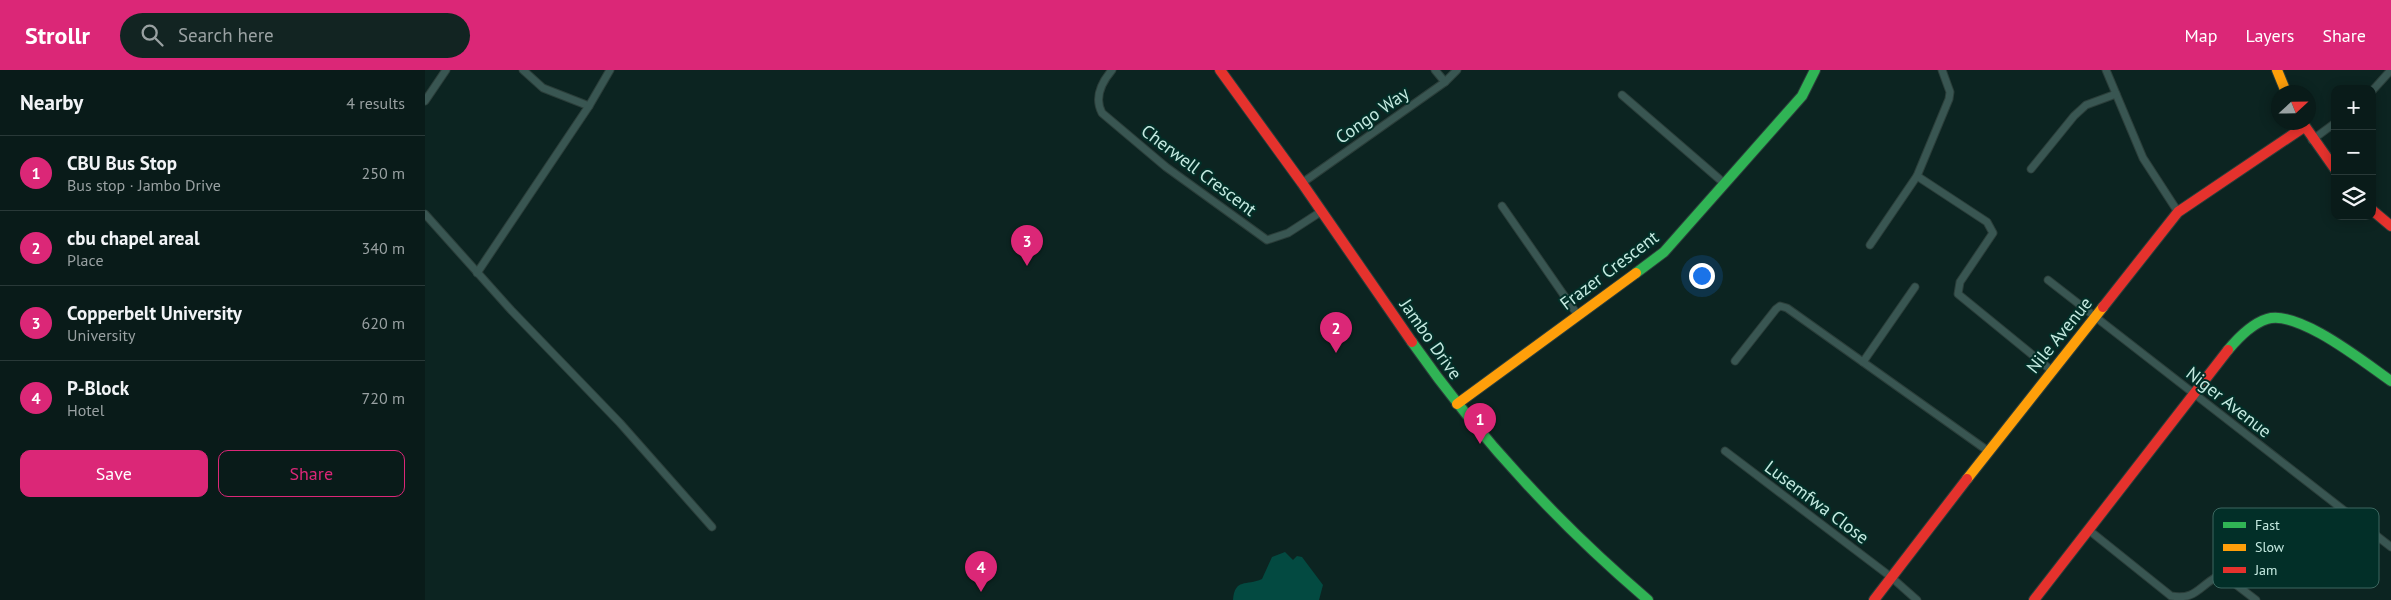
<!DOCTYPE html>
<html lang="en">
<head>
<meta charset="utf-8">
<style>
	:root { --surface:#091b19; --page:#122422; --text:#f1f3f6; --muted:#99a1a2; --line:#293938; --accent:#db2777 }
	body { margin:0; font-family:"PT Sans",sans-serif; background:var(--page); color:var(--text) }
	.controls { position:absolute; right:15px; top:15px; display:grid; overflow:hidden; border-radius:10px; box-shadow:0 2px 12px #0003 }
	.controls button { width:45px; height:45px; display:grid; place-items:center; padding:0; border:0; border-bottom:1px solid var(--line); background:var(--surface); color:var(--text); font:25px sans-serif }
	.compass { position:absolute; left:1846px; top:15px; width:45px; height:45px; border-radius:50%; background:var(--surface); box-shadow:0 2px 12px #0003; rotate:68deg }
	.you { position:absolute; left:1276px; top:205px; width:18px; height:18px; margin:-12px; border:4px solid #fff; border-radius:50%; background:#1a73e8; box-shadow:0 0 0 8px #1a73e833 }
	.badge { display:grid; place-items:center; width:32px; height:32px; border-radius:50%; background:var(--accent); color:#fff; font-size:16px; font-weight:700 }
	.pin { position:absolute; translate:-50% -41px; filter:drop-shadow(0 1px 2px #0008) }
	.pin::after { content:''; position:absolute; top:26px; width:18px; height:15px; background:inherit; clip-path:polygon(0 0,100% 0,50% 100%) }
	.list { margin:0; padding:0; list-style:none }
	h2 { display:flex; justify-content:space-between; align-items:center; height:65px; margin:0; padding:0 20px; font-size:21px }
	h2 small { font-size:16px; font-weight:400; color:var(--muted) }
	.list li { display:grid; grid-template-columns:32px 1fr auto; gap:15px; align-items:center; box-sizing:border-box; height:75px; padding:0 20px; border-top:1px solid var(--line) }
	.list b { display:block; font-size:19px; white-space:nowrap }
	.list p { margin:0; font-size:16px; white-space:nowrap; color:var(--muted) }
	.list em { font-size:16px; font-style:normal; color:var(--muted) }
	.actions { display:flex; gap:10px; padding:15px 20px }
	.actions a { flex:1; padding:11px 0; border:1px solid var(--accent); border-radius:10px; text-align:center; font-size:18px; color:var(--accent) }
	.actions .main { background:var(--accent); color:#fff }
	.icon { flex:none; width:28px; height:28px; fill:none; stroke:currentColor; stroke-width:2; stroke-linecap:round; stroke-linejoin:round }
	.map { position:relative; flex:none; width:1966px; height:530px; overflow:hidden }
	header { display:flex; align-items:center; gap:30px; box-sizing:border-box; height:70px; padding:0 25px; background:var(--accent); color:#fff }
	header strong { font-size:24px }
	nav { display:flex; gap:28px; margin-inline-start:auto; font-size:18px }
	.search { width:350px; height:45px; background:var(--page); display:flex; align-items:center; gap:12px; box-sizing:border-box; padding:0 18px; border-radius:28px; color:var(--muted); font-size:19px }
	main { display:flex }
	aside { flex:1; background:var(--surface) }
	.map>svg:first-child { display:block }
	.water { fill:#034a41 }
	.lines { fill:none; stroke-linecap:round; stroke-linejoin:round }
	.street-casing { stroke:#2b3e3a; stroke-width:9 }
	.fast-casing { stroke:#2b3e3a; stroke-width:12 }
	.slow-casing { stroke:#2b3e3a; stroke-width:12 }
	.jam-casing { stroke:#2b3e3a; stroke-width:12 }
	.street { stroke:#395652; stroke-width:7 }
	.fast { stroke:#30b455; stroke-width:10 }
	.slow { stroke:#ff9f0a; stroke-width:10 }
	.jam { stroke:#e5322d; stroke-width:10 }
	.labels { text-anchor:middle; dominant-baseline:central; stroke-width:4; stroke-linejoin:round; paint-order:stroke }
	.street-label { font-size:18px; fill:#c5eae1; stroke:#022f28 }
	.key { fill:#022f28; stroke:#3c6760; stroke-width:1 }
	.key-label { font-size:14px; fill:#c5eae1 }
</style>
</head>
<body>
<header>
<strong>Strollr</strong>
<div class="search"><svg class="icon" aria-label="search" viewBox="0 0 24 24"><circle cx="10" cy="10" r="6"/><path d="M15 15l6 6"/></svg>Search here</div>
<nav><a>Map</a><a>Layers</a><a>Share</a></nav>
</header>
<main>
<aside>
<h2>Nearby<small>4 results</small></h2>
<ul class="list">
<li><span class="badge">1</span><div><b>CBU Bus Stop</b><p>Bus stop · Jambo Drive</p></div><em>250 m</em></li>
<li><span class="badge">2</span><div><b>cbu chapel areal</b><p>Place</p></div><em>340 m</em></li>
<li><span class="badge">3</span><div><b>Copperbelt University</b><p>University</p></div><em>620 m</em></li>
<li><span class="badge">4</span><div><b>P-Block</b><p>Hotel</p></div><em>720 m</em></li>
</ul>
<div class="actions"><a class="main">Save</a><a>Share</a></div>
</aside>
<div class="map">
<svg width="1966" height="530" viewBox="0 0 1966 530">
	<rect width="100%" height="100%" fill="#0c2421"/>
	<path class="water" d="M860 482 868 490 872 486 877 487 898 515 894 530H808C810 508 821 516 837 509L847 487Z"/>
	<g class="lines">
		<defs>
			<g id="street">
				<path d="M98 0 118 18 164 36"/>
				<path d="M687 0C676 13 669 28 677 43L741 97 842 170 863 163 897 141"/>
				<path d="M1010 0 1020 12"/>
				<path d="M1681 0 1718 88 1753 142"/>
				<path d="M1947 21 1966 0"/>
				<path d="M1197 25 1300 114"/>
				<path d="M0 31 21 0"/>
				<path d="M1887 70 1910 53"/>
				<path d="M1606 99 1649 46 1661 35 1691 24"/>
				<path d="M1492 106 1562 152 1568 163 1535 212 1533 224 1626 300"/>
				<path d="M877 113 1020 12 1032 0"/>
				<path d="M1077 136 1152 244"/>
				<path d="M0 144 86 240 195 353 287 457"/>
				<path d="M1445 175 1492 106 1524 29 1525 22 1517 0"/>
				<path d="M52 203 164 36 185 0"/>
				<path d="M1623 210 1966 477"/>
				<path d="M1310 291 1351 239 1355 236 1362 238 1563 381"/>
				<path d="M1438 292 1490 217"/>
				<path d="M1300 381 1466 507 1492 530"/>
				<path d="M1665 461 1746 526C1771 530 1773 517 1793 506L1805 510 1831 530"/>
			</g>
			<g id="fast">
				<path d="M1211 203 1239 182 1377 26 1390 0"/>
				<path d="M987 272C1054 368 1134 454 1223 530"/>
				<path d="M1803 280C1813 268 1826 254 1842 249 1873 239 1940 293 1966 311"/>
			</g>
			<g id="slow">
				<path d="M1852 0 1861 22"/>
				<path d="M1032 334 1211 203"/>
				<path d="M1542 409 1678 237"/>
			</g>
			<g id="jam">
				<path d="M795 0 877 113 987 272"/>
				<path d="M1877 52 1910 99"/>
				<path d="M1947 140 1966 156"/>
				<path d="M1678 237 1753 142 1879 57"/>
				<path d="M1449 530 1542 409"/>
				<path d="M1609 530 1803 280"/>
			</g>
		</defs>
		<use href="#street" class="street-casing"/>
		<use href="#fast" class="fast-casing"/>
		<use href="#slow" class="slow-casing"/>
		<use href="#jam" class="jam-casing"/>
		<use href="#street" class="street"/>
		<use href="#fast" class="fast"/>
		<use href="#slow" class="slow"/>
		<use href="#jam" class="jam"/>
	</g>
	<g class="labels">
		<g class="street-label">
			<text transform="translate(947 45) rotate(-35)">Congo Way</text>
			<text transform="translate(774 100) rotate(37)">Cherwell Crescent</text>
			<text transform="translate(1184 200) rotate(-37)">Frazer Crescent</text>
			<text transform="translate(1634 265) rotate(-51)">Nile Avenue</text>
			<text transform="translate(1006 269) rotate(55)">Jambo Drive</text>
			<text transform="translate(1804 332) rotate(38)">Niger Avenue</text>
			<text transform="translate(1392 432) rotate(37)">Lusemfwa Close</text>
		</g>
	</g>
	<rect x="1788" y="438" width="166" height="80" rx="8" class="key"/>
	<rect x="1798" y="452" width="23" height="6" fill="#30b455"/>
	<rect x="1798" y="474" width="23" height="7" fill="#ff9f0a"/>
	<rect x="1798" y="497" width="23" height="6" fill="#e5322d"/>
	<g class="key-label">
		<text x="1830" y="460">Fast</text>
		<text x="1830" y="482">Slow</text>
		<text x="1830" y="505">Jam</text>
	</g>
</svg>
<div class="controls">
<button>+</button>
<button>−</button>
<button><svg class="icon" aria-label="layers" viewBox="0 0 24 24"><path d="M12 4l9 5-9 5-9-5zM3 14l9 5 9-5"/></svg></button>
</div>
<svg class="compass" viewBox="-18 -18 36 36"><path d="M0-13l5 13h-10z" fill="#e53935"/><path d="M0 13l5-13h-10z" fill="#99a1a2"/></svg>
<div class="you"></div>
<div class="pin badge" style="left:1055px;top:374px">1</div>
<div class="pin badge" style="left:911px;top:283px">2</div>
<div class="pin badge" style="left:602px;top:196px">3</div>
<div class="pin badge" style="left:556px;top:522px">4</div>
</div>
</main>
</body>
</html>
